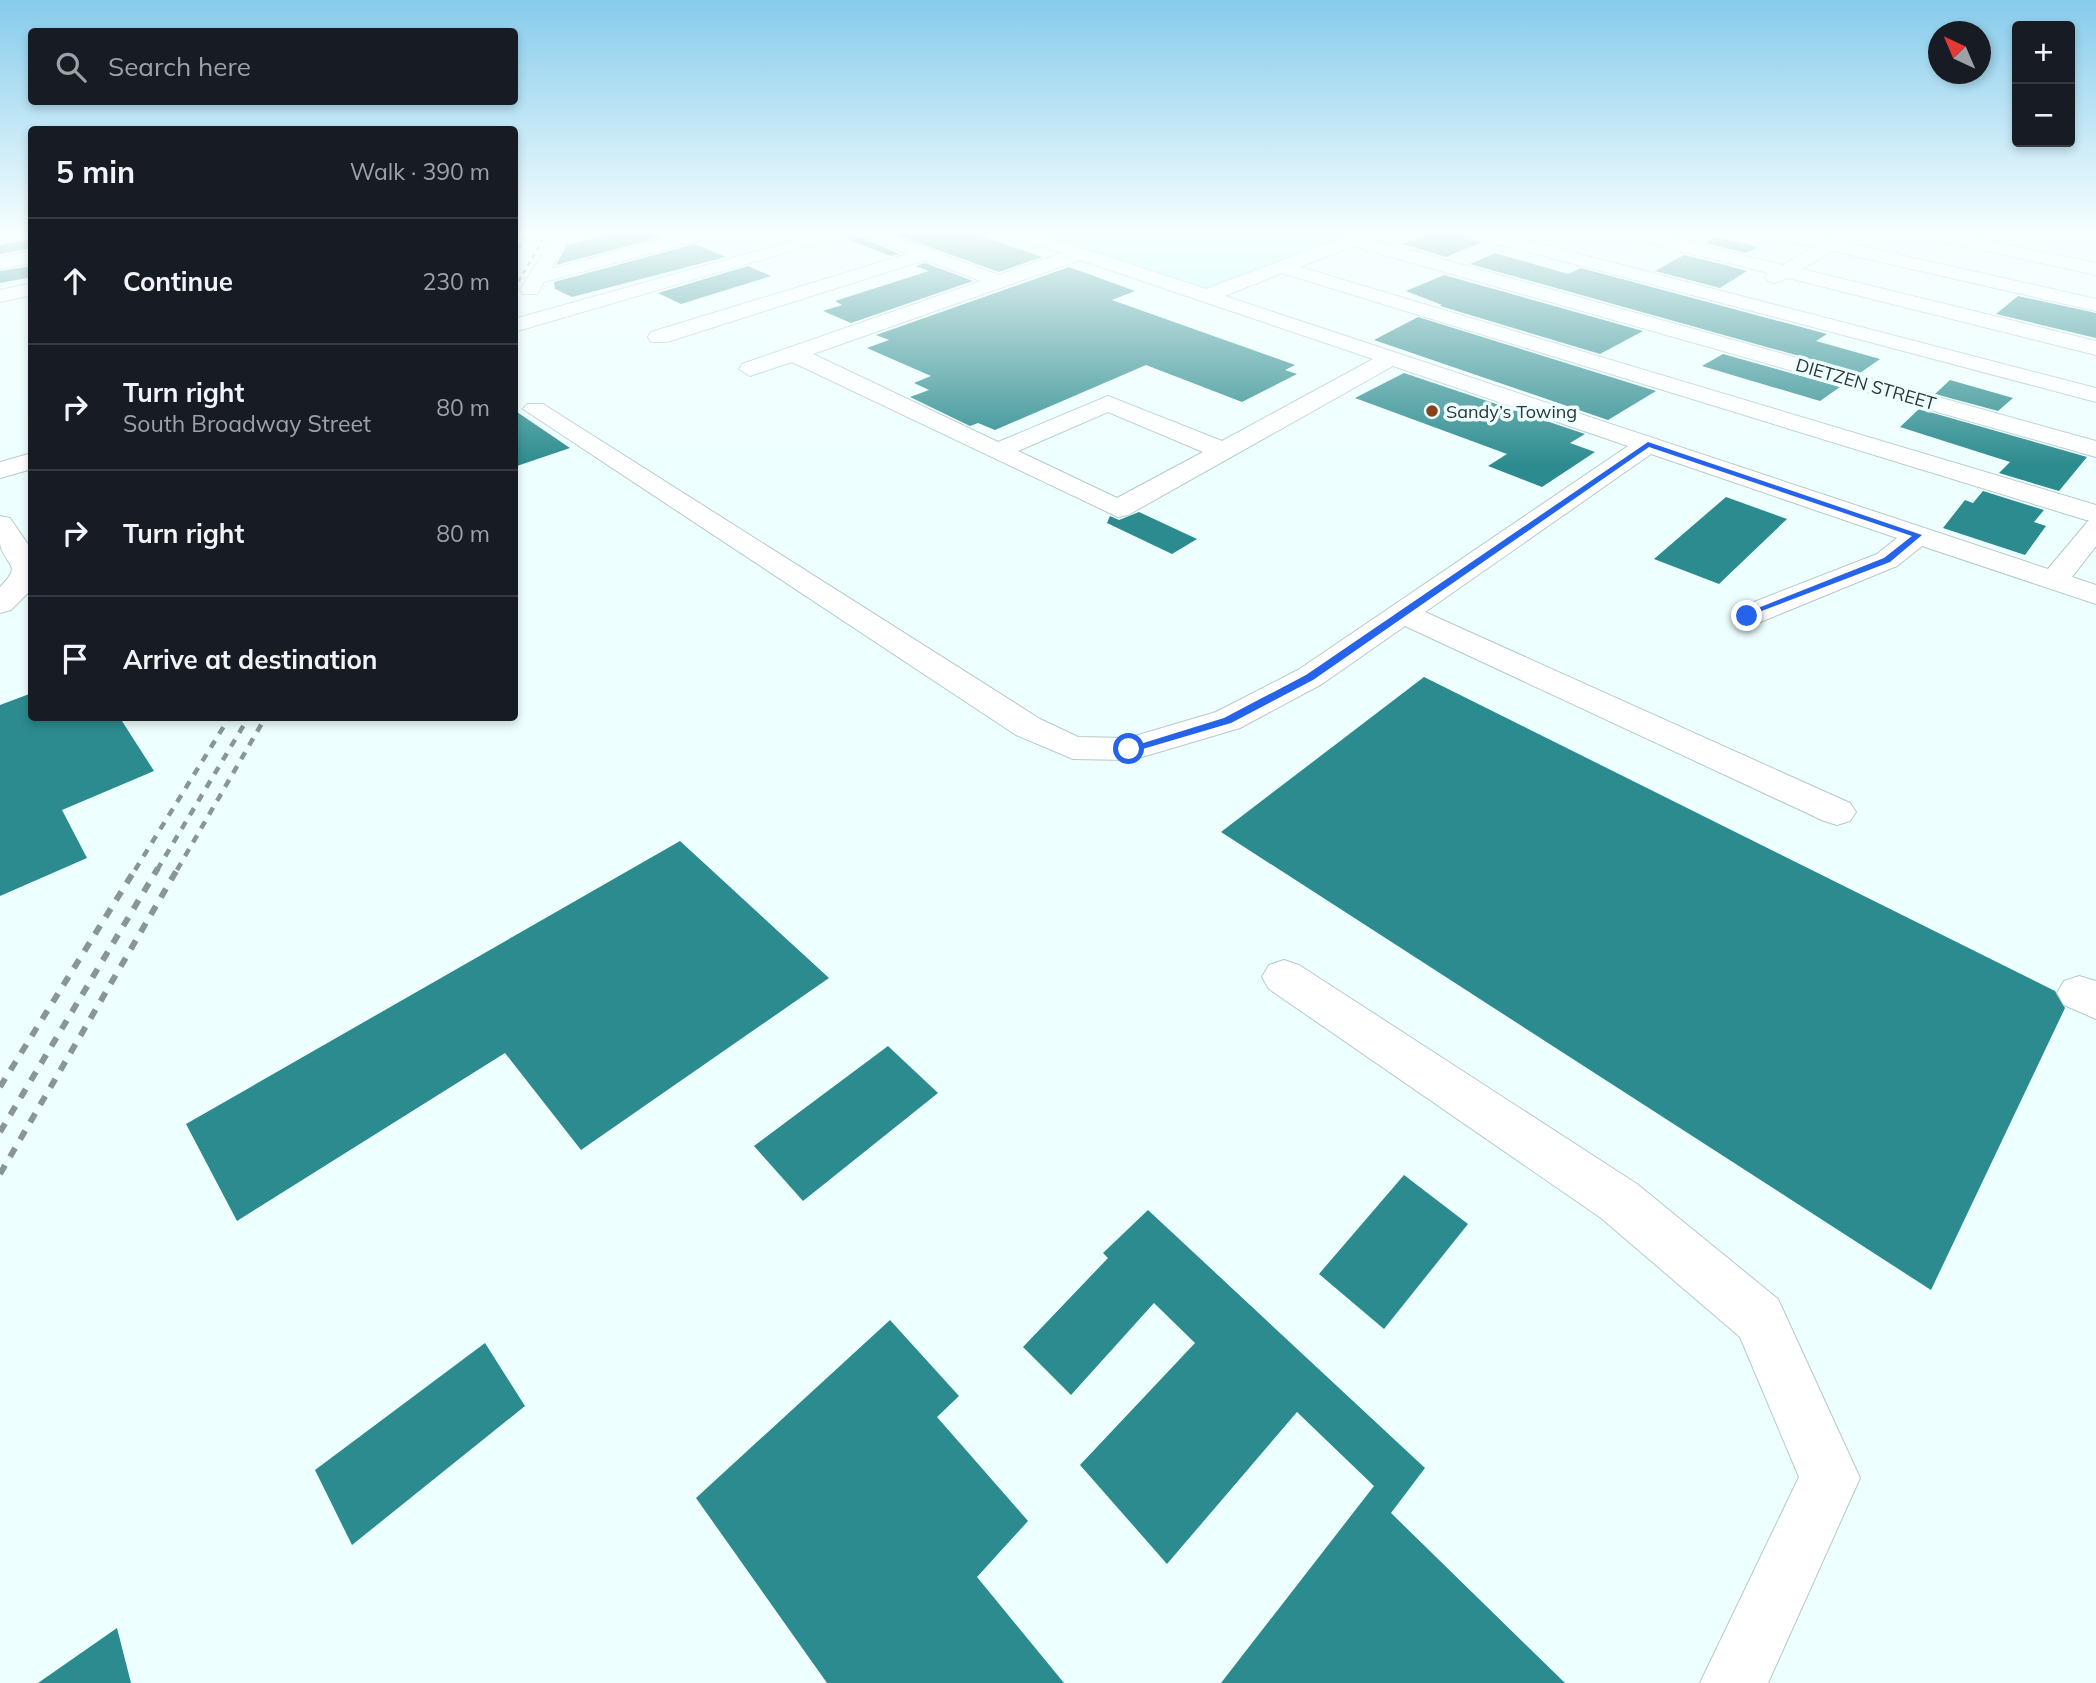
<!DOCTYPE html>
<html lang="en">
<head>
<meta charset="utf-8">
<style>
	:root { --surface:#171b24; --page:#242831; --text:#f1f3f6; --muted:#9ea1a6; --line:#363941 }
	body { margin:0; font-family:Mulish,sans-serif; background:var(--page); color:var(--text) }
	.controls { position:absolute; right:21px; top:21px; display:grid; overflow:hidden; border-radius:7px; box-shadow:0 4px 10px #0003 }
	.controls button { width:63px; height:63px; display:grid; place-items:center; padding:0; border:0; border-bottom:2px solid var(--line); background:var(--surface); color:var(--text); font:35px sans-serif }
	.compass { position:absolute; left:1928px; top:21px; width:63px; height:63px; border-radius:50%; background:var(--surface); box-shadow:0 4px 10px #0003; rotate:316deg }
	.stop { position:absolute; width:21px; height:21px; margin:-16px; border:5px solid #2563eb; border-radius:50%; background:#fff }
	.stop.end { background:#2563eb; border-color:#fff; box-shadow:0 2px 7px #0008 }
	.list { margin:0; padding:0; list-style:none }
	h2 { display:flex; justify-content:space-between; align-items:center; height:91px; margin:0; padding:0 28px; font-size:30px }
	h2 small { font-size:23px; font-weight:400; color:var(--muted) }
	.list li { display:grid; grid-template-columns:46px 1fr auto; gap:21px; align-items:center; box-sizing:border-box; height:126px; padding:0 28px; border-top:2px solid var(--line) }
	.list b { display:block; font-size:26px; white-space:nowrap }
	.list p { margin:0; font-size:23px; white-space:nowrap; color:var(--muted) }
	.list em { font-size:23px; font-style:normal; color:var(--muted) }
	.icon { flex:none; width:38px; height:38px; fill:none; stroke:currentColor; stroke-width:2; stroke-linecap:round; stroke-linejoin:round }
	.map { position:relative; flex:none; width:2096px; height:1683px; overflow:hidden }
	.search { position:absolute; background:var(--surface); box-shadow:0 4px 10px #0003; left:28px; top:28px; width:490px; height:77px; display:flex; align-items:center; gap:18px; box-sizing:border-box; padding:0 24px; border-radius:7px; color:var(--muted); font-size:26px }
	.panel { position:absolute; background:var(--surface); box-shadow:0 4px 10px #0003; left:28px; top:126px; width:490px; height:595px; border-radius:7px }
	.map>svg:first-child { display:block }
	.green { fill:#c0f8f9 }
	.building { fill:#2b8b8e }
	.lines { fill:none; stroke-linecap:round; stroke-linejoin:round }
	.minor-casing { stroke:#b5caca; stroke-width:2 }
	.minor { fill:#fff; fill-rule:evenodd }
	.rail-far2 { stroke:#8a9696; stroke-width:2.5; stroke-dasharray:4.5 4.5; stroke-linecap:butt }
	.rail-far1 { stroke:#8a9696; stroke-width:4.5; stroke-dasharray:8 8; stroke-linecap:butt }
	.rail { stroke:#8a9696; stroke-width:6; stroke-dasharray:10 10; stroke-linecap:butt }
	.route { fill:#2563eb }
	.poi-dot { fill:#87421a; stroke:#eff; stroke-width:2.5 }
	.labels { text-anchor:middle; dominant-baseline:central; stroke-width:7; stroke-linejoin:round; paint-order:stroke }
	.far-street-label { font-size:18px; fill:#2d3535; stroke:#eff }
	.far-poi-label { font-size:18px; fill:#2d3535; stroke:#eff; text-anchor:start }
</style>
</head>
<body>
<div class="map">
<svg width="2096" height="1683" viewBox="0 0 2096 1683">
	<rect width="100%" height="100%" fill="#eff"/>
	<path class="green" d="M1013 231H1377L1206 296Z"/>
	<g class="building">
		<path d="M624 231H647L661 237 556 265 567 245Z"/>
		<path d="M885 231H967L1042 257 999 272Z"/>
		<path d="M1439 231H1459L1464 238 1482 242 1446 257 1403 244Z"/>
		<path d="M856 235 899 254 891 256 844 238Z"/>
		<path d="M1716 237 1758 247 1746 253 1705 243Z"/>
		<path d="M32 239V248L0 254V245Z"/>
		<path d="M695 244 726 257 572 297 555 289 554 282Z"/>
		<path d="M1495 253 1568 274 1581 268 1827 334 1816 341 1880 359 1860 373 1470 264Z"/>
		<path d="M1684 255 1725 265 1747 271 1720 288 1655 271Z"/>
		<path d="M925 263 973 281 851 323 823 311 842 305 835 301 929 271 916 266Z"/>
		<path d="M32 266V277L0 283V271Z"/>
		<path d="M748 266 771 276 681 304 658 293Z"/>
		<path d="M1069 267 1135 291 1112 300 1295 365 1285 370 1297 374 1242 402 1146 365 995 430 978 423 970 426 910 397 929 390 914 383 931 376 867 348 889 340 876 335Z"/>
		<path d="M1444 275 1643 331 1600 354 1440 306 1442 305 1406 291Z"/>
		<path d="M2018 296 2096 313V338L1996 314Z"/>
		<path d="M1418 317 1656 391 1608 420 1374 340Z"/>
		<path d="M1723 354 1840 387 1820 401 1702 366Z"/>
		<path d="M1404 373 1585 434 1570 443 1595 452 1542 487 1488 466 1507 454 1355 398Z"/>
		<path d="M1950 380 2013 398 1998 411 1935 394Z"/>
		<path d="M1919 409 2087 457 2059 491 1999 473 2010 462 1900 427Z"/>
		<path d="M514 410 570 448 514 467Z"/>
		<path d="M1983 491 2044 510 2034 522 2046 526 2025 555 1943 528 1965 500 1973 503Z"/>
		<path d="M1726 497 1787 519 1719 584 1654 559Z"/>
		<path d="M1139 512 1197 539 1172 554 1107 523 1110 516 1119 520Z"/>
		<path d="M1424 677 2055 991 2065 1008 1931 1290 1221 832Z"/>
		<path d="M32 693V718H120L154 771 62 810 87 858 0 896V705Z"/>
		<path d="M680 841 829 978 581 1150 505 1053 237 1221 186 1124Z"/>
		<path d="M888 1046 938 1093 803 1201 754 1146Z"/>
		<path d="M1404 1175 1468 1224 1384 1329 1319 1274Z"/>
		<path d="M1148 1210 1425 1468 1391 1513 1565 1683H1221L1374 1486 1297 1412 1167 1564 1080 1465 1195 1343 1154 1303 1071 1395 1023 1347 1108 1258 1103 1253Z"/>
		<path d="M890 1320 959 1396 937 1417 1028 1521 977 1577 1064 1683H827L696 1498Z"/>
		<path d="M485 1343 525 1406 352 1545 315 1470Z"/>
		<path d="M117 1628 131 1683H38Z"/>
	</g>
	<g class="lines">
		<defs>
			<g id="minor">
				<path d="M0 231H29L26 235 0 239Z"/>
				<path d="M557 231H576L565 244 551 269 694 231H722L719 235 544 282 537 294H523L520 290Z"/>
				<path d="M829 231H879L999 275 1062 253 1007 235 1004 231H1029L1206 289 1360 231H1384L1370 239 2096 441V457L1353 246 1300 267 2096 505V546L2072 577 2096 585V604L1922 546 1897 566 1758 623 1747 625 1736 623 1732 616 1736 609 1877 554 1897 538 1651 454 1425 612 1850 803 1856 812 1850 821 1837 825 1824 821 1405 626 1322 684 1240 728 1142 757 1129 760 1073 759 1016 735 523 409 527 404H543L1040 719 1078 737 1128 738 1216 712 1298 670 1628 446 1393 366 1128 515 1118 517 792 362 750 376 739 369 742 364 981 281 925 260 667 342H651L648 337 651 332 907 254 856 232 514 332V319ZM1080 260 1373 359 1222 441 1108 396 998 442 813 354ZM1282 273 2086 520H2089L2048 569 1225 296ZM1108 412 1203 452 1117 498 1018 451Z"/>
				<path d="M1462 231H1490L2096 388V402L1465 235Z"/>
				<path d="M1614 231H1643L1783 265 1814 247 1762 235 1759 231H1790L1828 239 1843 231H1864L1847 243 2096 299V311L1833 251 1802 269 2096 341V355L1788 278 1775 283 1768 281 1765 277 1768 273 1617 235Z"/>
				<path d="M1910 231H1942L2096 263V275L1919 236Z"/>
				<path d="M32 251V263L0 269V257Z"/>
				<path d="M32 283V295L0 302V290Z"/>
				<path d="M32 453V469L0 478V462Z"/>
				<path d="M0 516 10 518 32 550V589L11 610 0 613V587C24 563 5 567 0 544 0 535 0 524 0 516Z"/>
				<path d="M1284 960 1299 965 1637 1184 1778 1299 1860 1478 1768 1683H1700L1799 1477 1740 1337 1601 1218 1269 989 1262 977 1269 965Z"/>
				<path d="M2079 976 2096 981V1019L2064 1005 2057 993 2064 981Z"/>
			</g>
		</defs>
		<use href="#minor" class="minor-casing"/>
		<use href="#minor" class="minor"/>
		<g class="rail-far2">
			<path d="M514 255 530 231"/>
			<path d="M514 289 548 231"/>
		</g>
		<g class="rail-far1">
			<path d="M135 870 229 718"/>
			<path d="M157 870 248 718"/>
			<path d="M177 870 265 718"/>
		</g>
		<g class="rail">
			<path d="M0 1087 136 868"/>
			<path d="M0 1132 158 868"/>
			<path d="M0 1174 178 868"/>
		</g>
	</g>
	<linearGradient id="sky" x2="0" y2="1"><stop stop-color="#86cbeb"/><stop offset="0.5" stop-color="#f7ffff"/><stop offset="1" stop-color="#f7ffff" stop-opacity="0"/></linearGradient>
	<rect width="2096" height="466" fill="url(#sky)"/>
	<path class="route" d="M1648 442 1922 535 1890 562 1743 618V614L1884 558 1912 536 1649 447 1313 680 1231 723 1129 753 1124 749 1224 718 1306 675Z"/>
	<circle class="poi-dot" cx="1432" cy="411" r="7"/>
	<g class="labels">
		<g class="far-street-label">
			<text transform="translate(1866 384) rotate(16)">DIETZEN STREET</text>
		</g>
		<g class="far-poi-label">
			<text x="1446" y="411">Sandy’s Towing</text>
		</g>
	</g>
</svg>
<div class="controls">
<button>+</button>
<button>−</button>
</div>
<svg class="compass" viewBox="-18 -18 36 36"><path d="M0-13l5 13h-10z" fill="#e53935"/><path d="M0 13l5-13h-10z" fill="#9ea1a6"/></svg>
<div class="stop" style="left:1129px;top:749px"></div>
<div class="stop end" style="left:1747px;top:616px"></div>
<div class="search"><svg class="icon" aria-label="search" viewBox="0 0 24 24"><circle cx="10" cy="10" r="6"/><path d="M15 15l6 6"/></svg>Search here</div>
<section class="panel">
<h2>5 min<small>Walk · 390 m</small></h2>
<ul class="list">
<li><svg class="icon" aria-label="ahead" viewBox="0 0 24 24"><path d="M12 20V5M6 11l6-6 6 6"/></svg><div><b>Continue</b></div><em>230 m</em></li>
<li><svg class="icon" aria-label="right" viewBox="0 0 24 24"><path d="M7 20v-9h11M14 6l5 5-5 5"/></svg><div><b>Turn right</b><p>South Broadway Street</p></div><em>80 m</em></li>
<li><svg class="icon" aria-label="right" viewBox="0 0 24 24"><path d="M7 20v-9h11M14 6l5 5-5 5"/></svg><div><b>Turn right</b></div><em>80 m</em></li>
<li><svg class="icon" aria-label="arrive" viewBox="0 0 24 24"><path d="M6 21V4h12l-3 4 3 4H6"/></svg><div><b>Arrive at destination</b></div></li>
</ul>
</section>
</div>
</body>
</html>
